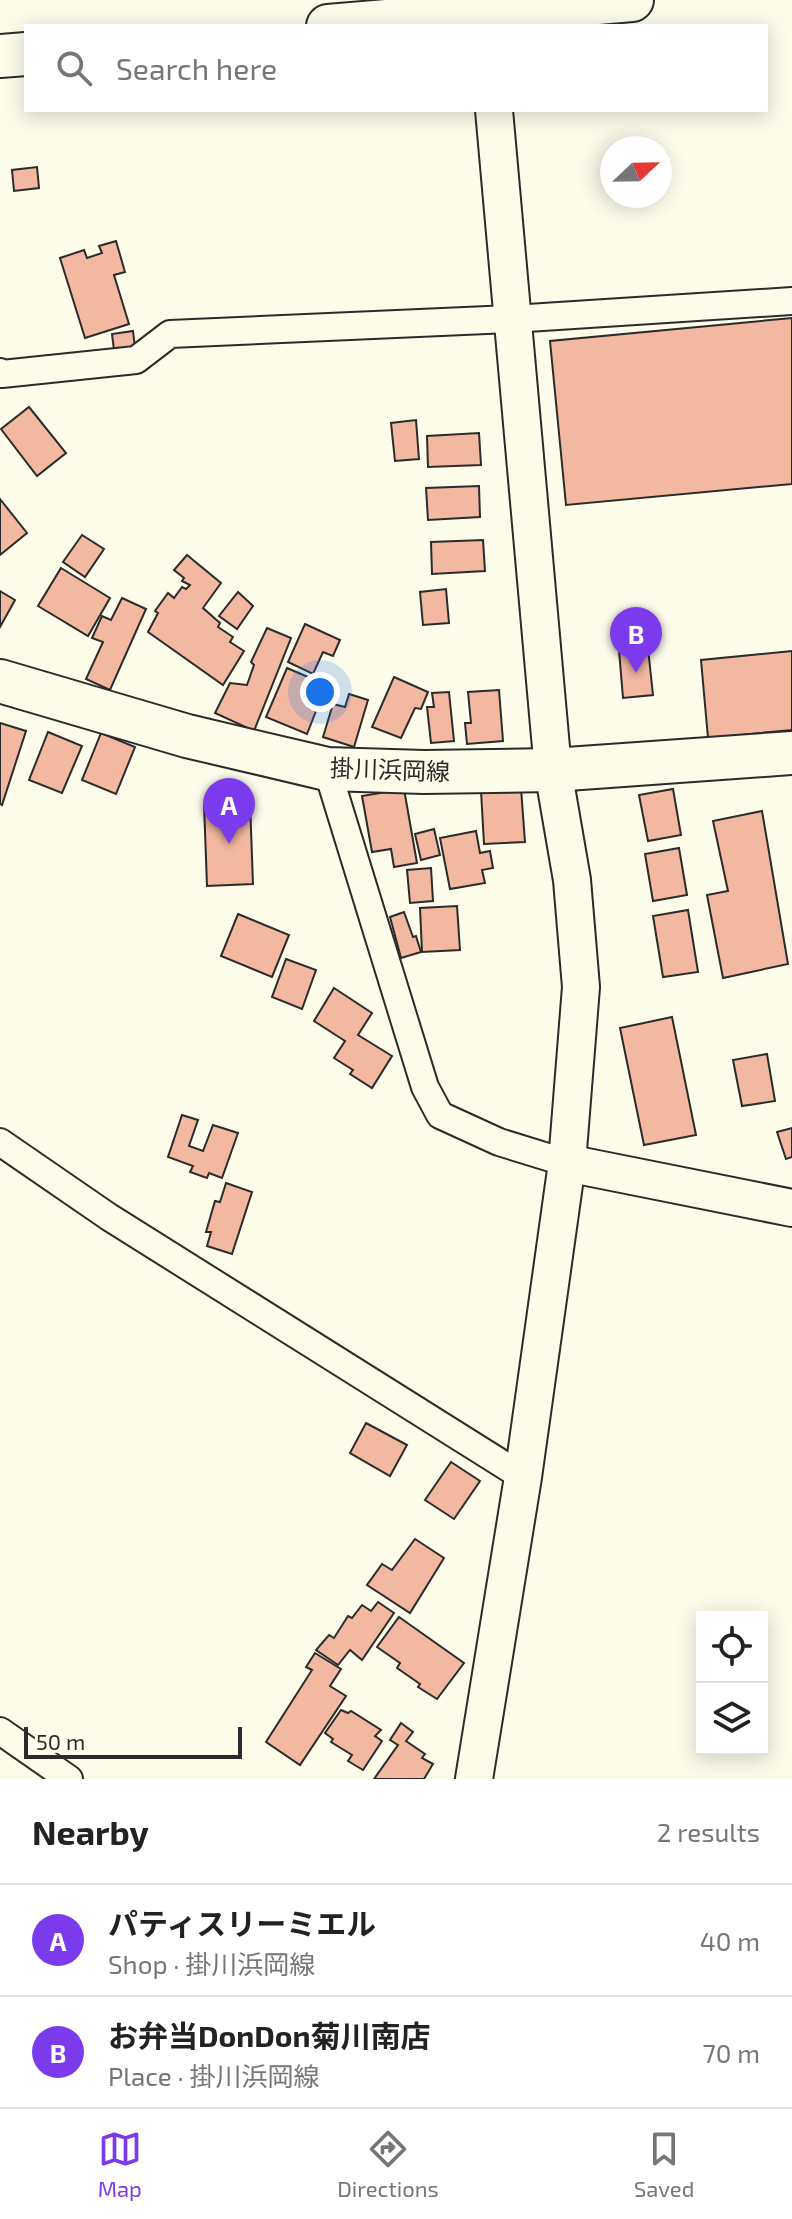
<!DOCTYPE html>
<html lang="en">
<head>
<meta charset="utf-8">
<style>
	:root { --surface:#fff; --page:#f6f6f6; --text:#222; --muted:#767676; --line:#e0e0e0; --accent:#7c3aed }
	body { margin:0; font-family:"Exo 2","Noto Sans JP",sans-serif; background:var(--page); color:var(--text) }
	.controls { position:absolute; right:24px; bottom:24px; display:grid; overflow:hidden; border-radius:0px; box-shadow:0 4px 20px #0003 }
	.controls button { width:72px; height:72px; display:grid; place-items:center; padding:0; border:0; border-bottom:2px solid var(--line); background:var(--surface); color:var(--text); font:40px sans-serif }
	.compass { position:absolute; left:600px; top:136px; width:72px; height:72px; border-radius:50%; background:var(--surface); box-shadow:0 4px 20px #0003; rotate:68deg }
	.scale { position:absolute; left:24px; bottom:20px; width:218px; box-sizing:border-box; padding-left:8px; border:4px solid #2b2b2b; border-top:0; font-size:22px; line-height:28px; white-space:nowrap; color:#2b2b2b; -webkit-text-stroke:6px #fdfbea; paint-order:stroke }
	.you { position:absolute; left:320px; top:692px; width:28px; height:28px; margin:-20px; border:6px solid #fff; border-radius:50%; background:#1a73e8; box-shadow:0 0 0 12px #1a73e833 }
	.badge { display:grid; place-items:center; width:52px; height:52px; border-radius:50%; background:var(--accent); color:#fff; font-size:26px; font-weight:700 }
	.pin { position:absolute; translate:-50% -66px; filter:drop-shadow(0 2px 4px #0008) }
	.pin::after { content:''; position:absolute; top:42px; width:28px; height:24px; background:inherit; clip-path:polygon(0 0,100% 0,50% 100%) }
	.list { margin:0; padding:0; list-style:none }
	h2 { display:flex; justify-content:space-between; align-items:center; height:104px; margin:0; padding:0 32px; font-size:34px }
	h2 small { font-size:26px; font-weight:400; color:var(--muted) }
	.list li { display:grid; grid-template-columns:52px 1fr auto; gap:24px; align-items:center; box-sizing:border-box; height:112px; padding:0 32px; border-top:2px solid var(--line) }
	.list b { display:block; font-size:30px; white-space:nowrap }
	.list p { margin:0; font-size:26px; white-space:nowrap; color:var(--muted) }
	.list em { font-size:26px; font-style:normal; color:var(--muted) }
	.icon { flex:none; width:44px; height:44px; fill:none; stroke:currentColor; stroke-width:2; stroke-linecap:round; stroke-linejoin:round }
	.map { position:relative; flex:none; width:792px; height:1779px; overflow:hidden }
	.search { position:absolute; background:var(--surface); box-shadow:0 4px 20px #0003; left:24px; right:24px; top:24px; height:88px; display:flex; align-items:center; gap:20px; box-sizing:border-box; padding:0 28px; border-radius:0px; color:var(--muted); font-size:30px }
	.sheet { height:328px; background:var(--surface) }
	nav { display:flex; justify-content:space-around; align-items:center; box-sizing:border-box; height:112px; border-top:2px solid var(--line); background:var(--surface); font-size:22px; color:var(--muted) }
	nav a { display:grid; justify-items:center; gap:4px }
	nav .on { color:var(--accent) }
	.map>svg:first-child { display:block }
	.building { fill:#f2b8a0; stroke:#2b2b2b; stroke-width:2 }
	.lines { fill:none; stroke-linecap:round; stroke-linejoin:round }
	.street-casing { stroke:#2b2b2b; stroke-width:30 }
	.secondary-casing { stroke:#2b2b2b; stroke-width:40 }
	.primary-casing { stroke:#2b2b2b; stroke-width:46 }
	.street { stroke:#fdfbea; stroke-width:26 }
	.secondary { stroke:#fdfbea; stroke-width:36 }
	.primary { stroke:#fdfbea; stroke-width:42 }
	.labels { text-anchor:middle; dominant-baseline:central; stroke-width:6; stroke-linejoin:round; paint-order:stroke }
	.street-label { font-size:24px; fill:#2b2b2b; stroke:#fdfbea }
</style>
</head>
<body>
<div class="map">
<svg width="792" height="1779" viewBox="0 0 792 1779">
	<rect width="100%" height="100%" fill="#fdfbea"/>
	<g class="building">
		<path d="M37 167 39 188 14 191 12 170Z"/>
		<path d="M116 241 125 272 114 275 129 324 85 338 60 258 84 250 87 258 102 253 99 246Z"/>
		<path d="M792 318V484L566 505 550 341Z"/>
		<path d="M133 331 135 348 114 350 112 334Z"/>
		<path d="M29 407 66 453 37 476 1 429Z"/>
		<path d="M416 420 419 459 395 461 391 423Z"/>
		<path d="M479 433 481 465 428 467 427 436Z"/>
		<path d="M479 486 480 517 428 520 426 488Z"/>
		<path d="M0 499 27 533 0 555Z"/>
		<path d="M82 535 104 549 85 577 63 562Z"/>
		<path d="M483 540 485 571 432 574 431 542Z"/>
		<path d="M187 555 221 583 203 608 220 623 218 627 233 637 230 642 244 651 223 685 148 632 158 613 155 611 168 593 174 598 182 587 186 589 190 585 182 581 184 578 174 570Z"/>
		<path d="M61 568 110 598 88 636 38 606Z"/>
		<path d="M446 589 449 623 423 625 420 592Z"/>
		<path d="M0 591 15 600 0 627Z"/>
		<path d="M238 592 253 606 237 629 219 616Z"/>
		<path d="M122 598 146 609 110 690 86 679 103 642 92 638 102 616 111 620Z"/>
		<path d="M305 624 340 640 333 656 323 652 313 674 288 662Z"/>
		<path d="M267 628 291 638 254 731 215 713 230 683 247 685 254 665 251 662Z"/>
		<path d="M648 648 653 695 623 698 619 650Z"/>
		<path d="M792 651V730L708 738 701 660Z"/>
		<path d="M287 668 320 682 309 708 316 711 307 734 266 717Z"/>
		<path d="M394 677 428 692 421 709 415 708 401 738 372 727Z"/>
		<path d="M499 690 503 741 467 744 465 723H471L468 692Z"/>
		<path d="M449 692 454 741 431 743 427 707H434L432 693Z"/>
		<path d="M349 694 368 700 354 747 323 737 333 704 345 707Z"/>
		<path d="M0 723 26 731 2 805 0 804Z"/>
		<path d="M48 732 82 746 62 793 29 780Z"/>
		<path d="M101 733 135 747 116 794 82 780Z"/>
		<path d="M521 788 525 842 484 844 481 791Z"/>
		<path d="M404 789 417 863 394 867 391 849 372 852 362 796Z"/>
		<path d="M673 789 681 835 648 841 639 795Z"/>
		<path d="M250 802 253 884 207 886 204 804Z"/>
		<path d="M762 811 788 964 723 978 707 895 728 891 713 821Z"/>
		<path d="M434 829 440 855 421 860 415 834Z"/>
		<path d="M476 831 480 853 490 851 493 868 482 870 485 883 450 889 440 838Z"/>
		<path d="M679 848 687 895 653 901 645 854Z"/>
		<path d="M431 868 433 901 410 903 407 870Z"/>
		<path d="M457 906 460 950 422 952 420 908Z"/>
		<path d="M688 910 698 972 663 977 653 916Z"/>
		<path d="M404 912 413 937 416 936 421 952 401 958 390 917Z"/>
		<path d="M238 914 289 935 272 977 221 956Z"/>
		<path d="M286 959 316 970 302 1009 272 997Z"/>
		<path d="M334 988 372 1013 358 1035 392 1056 372 1088 350 1074 353 1070 334 1058 345 1041 314 1021Z"/>
		<path d="M672 1017 696 1135 644 1145 620 1028Z"/>
		<path d="M767 1054 775 1101 742 1106 733 1060Z"/>
		<path d="M182 1115 198 1120 189 1146 203 1151 213 1125 238 1133 222 1178 209 1173 207 1178 190 1172 193 1166 168 1157Z"/>
		<path d="M792 1128V1157L786 1159 777 1132Z"/>
		<path d="M226 1183 252 1192 232 1254 207 1246 211 1232H206L215 1201 220 1202Z"/>
		<path d="M366 1423 407 1445 390 1476 350 1453Z"/>
		<path d="M451 1462 480 1481 454 1519 425 1500Z"/>
		<path d="M415 1539 444 1558 410 1613 367 1585 382 1564 392 1570Z"/>
		<path d="M378 1602 394 1613 362 1660 350 1650 338 1665 316 1650 329 1635 334 1638 348 1616 352 1618 362 1605 371 1611Z"/>
		<path d="M399 1617 464 1663 437 1699 418 1687 420 1684 397 1668 400 1663 377 1647Z"/>
		<path d="M315 1653 341 1669 330 1686 346 1696 300 1765 266 1742 312 1670 306 1667Z"/>
		<path d="M341 1710 348 1713 351 1711 381 1730 375 1736 382 1741 363 1770 348 1761 352 1755 331 1742 333 1739 325 1733Z"/>
		<path d="M401 1723 413 1732 406 1741 425 1754 422 1758 433 1764 424 1779H374L398 1745 390 1740Z"/>
	</g>
	<g class="lines">
		<defs>
			<g id="street">
				<path d="M0 372 2 374 136 360 170 334 512 319 792 301"/>
				<path d="M327 769 425 1087 440 1115 499 1142 567 1163"/>
				<path d="M0 1142 109 1217 523 1477"/>
				<path d="M0 1731 69 1779"/>
			</g>
			<g id="secondary">
				<path d="M567 1163 792 1208"/>
				<path d="M474 1779 523 1477 567 1163 581 987 572 880 553 770 494 110"/>
			</g>
			<g id="primary">
				<path d="M328 26 632 0"/>
				<path d="M0 56 26 54"/>
				<path d="M0 681 187 736 327 769 424 772 553 770 792 753"/>
			</g>
		</defs>
		<use href="#street" class="street-casing"/>
		<use href="#secondary" class="secondary-casing"/>
		<use href="#primary" class="primary-casing"/>
		<use href="#street" class="street"/>
		<use href="#secondary" class="secondary"/>
		<use href="#primary" class="primary"/>
	</g>
	<g class="labels">
		<g class="street-label">
			<text transform="translate(390 769) rotate(2)">掛川浜岡線</text>
		</g>
	</g>
</svg>
<div class="controls">
<button><svg class="icon" aria-label="locate" viewBox="0 0 24 24"><circle cx="12" cy="12" r="6"/><path d="M12 2v4M12 18v4M2 12h4M18 12h4"/></svg></button>
<button><svg class="icon" aria-label="layers" viewBox="0 0 24 24"><path d="M12 4l9 5-9 5-9-5zM3 14l9 5 9-5"/></svg></button>
</div>
<svg class="compass" viewBox="-18 -18 36 36"><path d="M0-13l5 13h-10z" fill="#e53935"/><path d="M0 13l5-13h-10z" fill="#767676"/></svg>
<div class="scale">50 m</div>
<div class="you"></div>
<div class="pin badge" style="left:229px;top:844px">A</div>
<div class="pin badge" style="left:636px;top:673px">B</div>
<div class="search"><svg class="icon" aria-label="search" viewBox="0 0 24 24"><circle cx="10" cy="10" r="6"/><path d="M15 15l6 6"/></svg>Search here</div>
</div>
<section class="sheet">
<h2>Nearby<small>2 results</small></h2>
<ul class="list">
<li><span class="badge">A</span><div><b>パティスリーミエル</b><p>Shop · 掛川浜岡線</p></div><em>40 m</em></li>
<li><span class="badge">B</span><div><b>お弁当DonDon菊川南店</b><p>Place · 掛川浜岡線</p></div><em>70 m</em></li>
</ul>
</section>
<nav>
<a class="on"><svg class="icon" aria-label="map" viewBox="0 0 24 24"><path d="M3 6l6-2 6 2 6-2v14l-6 2-6-2-6 2zM9 4v14M15 6v14"/></svg>Map</a>
<a><svg class="icon" aria-label="directions" viewBox="0 0 24 24"><path d="M12 3l9 9-9 9-9-9zM9 14v-3h6M13 9l2 2-2 2"/></svg>Directions</a>
<a><svg class="icon" aria-label="saved" viewBox="0 0 24 24"><path d="M7 4h10v16l-5-4-5 4z"/></svg>Saved</a>
</nav>
</body>
</html>
